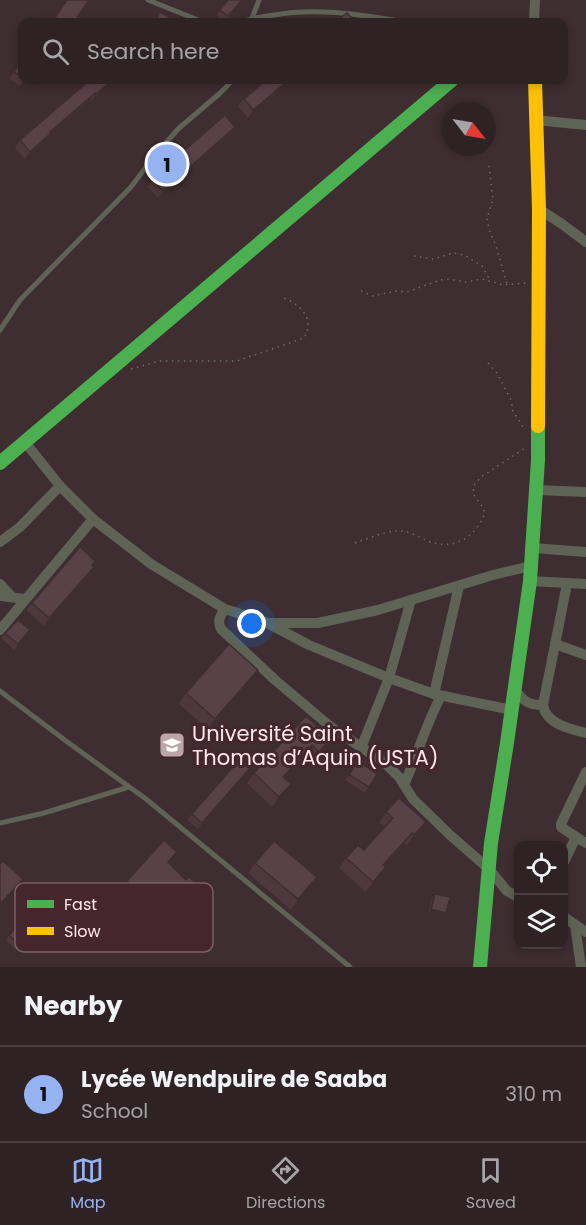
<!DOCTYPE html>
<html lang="en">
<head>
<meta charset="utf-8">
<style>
	:root { --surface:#2e2225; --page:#362a2d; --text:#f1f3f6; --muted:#a7a4a7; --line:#493f42; --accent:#95b2f1 }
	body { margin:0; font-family:Poppins,sans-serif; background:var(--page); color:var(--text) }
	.controls { position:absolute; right:18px; bottom:18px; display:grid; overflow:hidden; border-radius:12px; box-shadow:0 3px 9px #0003 }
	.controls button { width:54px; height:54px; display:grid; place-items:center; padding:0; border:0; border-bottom:2px solid var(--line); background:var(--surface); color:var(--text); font:30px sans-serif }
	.compass { position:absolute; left:442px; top:102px; width:54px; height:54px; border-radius:50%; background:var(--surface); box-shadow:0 3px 9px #0003; rotate:121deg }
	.you { position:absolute; left:252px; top:624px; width:21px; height:21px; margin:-15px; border:4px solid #fff; border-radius:50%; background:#1a73e8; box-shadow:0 0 0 9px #1a73e833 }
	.badge { display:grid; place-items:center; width:39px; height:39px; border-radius:50%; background:var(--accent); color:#111; font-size:20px; font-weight:700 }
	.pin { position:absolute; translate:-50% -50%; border:3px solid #fff; box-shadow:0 2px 6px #0006 }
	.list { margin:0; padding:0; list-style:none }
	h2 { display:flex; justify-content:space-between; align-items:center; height:78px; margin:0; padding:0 24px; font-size:26px }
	h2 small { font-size:20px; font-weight:400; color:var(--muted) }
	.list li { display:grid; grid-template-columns:39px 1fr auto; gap:18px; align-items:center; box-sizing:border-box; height:96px; padding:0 24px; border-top:2px solid var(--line) }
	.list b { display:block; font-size:22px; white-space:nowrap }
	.list p { margin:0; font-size:20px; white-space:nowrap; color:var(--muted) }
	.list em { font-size:20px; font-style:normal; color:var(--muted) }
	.icon { flex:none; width:33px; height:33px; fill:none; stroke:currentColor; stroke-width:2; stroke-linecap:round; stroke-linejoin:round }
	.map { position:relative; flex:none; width:586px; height:967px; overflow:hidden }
	.search { position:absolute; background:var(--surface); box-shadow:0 3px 9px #0003; left:18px; right:18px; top:18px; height:66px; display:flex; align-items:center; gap:15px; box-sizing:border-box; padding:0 21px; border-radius:12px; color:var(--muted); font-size:22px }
	.sheet { height:174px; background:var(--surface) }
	nav { display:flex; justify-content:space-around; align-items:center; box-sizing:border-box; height:84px; border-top:2px solid var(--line); background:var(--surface); font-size:16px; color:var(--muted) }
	nav a { display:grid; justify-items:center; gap:3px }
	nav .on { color:var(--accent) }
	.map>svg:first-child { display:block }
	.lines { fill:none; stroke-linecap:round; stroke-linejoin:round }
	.path { stroke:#6e6d66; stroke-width:1.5; stroke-dasharray:1.5 4.5; stroke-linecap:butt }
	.lane { stroke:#5e6356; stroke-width:5 }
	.street { stroke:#5e6356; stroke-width:10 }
	.fast { stroke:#4caf50; stroke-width:14 }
	.slow { stroke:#ffc107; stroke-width:14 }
	.wall { fill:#4d383e }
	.shaded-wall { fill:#3e2e32 }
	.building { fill:#594148; stroke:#3e2e32; stroke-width:1.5 }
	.labels { text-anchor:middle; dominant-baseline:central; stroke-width:6; stroke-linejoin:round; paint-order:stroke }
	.poi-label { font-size:21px; fill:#fee8ec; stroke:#45262d; text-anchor:start }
	.key { fill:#45262d; stroke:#7c6066; stroke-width:1.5 }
	.key-label { font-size:16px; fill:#fee8ec }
</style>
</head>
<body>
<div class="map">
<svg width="586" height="967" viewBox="0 0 586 967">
	<rect width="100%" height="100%" fill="#3e2d31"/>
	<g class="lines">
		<g class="path">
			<path d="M489 166 493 200 487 218 489 229 496 246 507 284"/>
			<path d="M414 256 433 259 453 253 464 255 482 266 490 280"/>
			<path d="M361 291 372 296 397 291 407 292 440 280 449 279 465 282 482 279 503 285 526 283"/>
			<path d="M488 363 497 373 511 400 513 411 524 429"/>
			<path d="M131 369 159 361H237L304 338C316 318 299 303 281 297"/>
			<path d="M355 543C367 539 383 532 395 531 410 529 421 540 434 543 458 549 476 535 485 513L482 506 473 494 474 485 481 477 525 448"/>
		</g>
		<g class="lane">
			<path d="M148 0 203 22"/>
			<path d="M251 21 259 0"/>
			<path d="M242 22C252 18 263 17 274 15 318 7 361 15 405 22"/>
			<path d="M0 330 20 300 131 187 152 159 178 129 219 94 233 80"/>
			<path d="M0 691 66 741 146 799 350 967"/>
			<path d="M0 823 44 813 129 787"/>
		</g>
		<g class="street">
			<path d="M534 22 535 0"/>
			<path d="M535 120 586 125"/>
			<path d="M539 209 562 224 586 242"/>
			<path d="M25 442 60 486 93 519 151 564 225 609 268 623H318L378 610 493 575 531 566"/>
			<path d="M536 490 586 492"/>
			<path d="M0 542 20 527 60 486"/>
			<path d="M533 548 586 552"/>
			<path d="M530 581 586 584"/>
			<path d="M0 584 12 597"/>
			<path d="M0 596 25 599"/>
			<path d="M225 609C220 616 217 621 221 629L275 680 331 727 386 764 399 777 413 799 450 835 489 869 507 891 518 897"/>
			<path d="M271 625 309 645 389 678 434 694 512 710"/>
			<path d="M0 630 93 519"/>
			<path d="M555 644 586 655"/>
			<path d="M515 690C524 701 527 705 543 705 546 724 570 729 586 733"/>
			<path d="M434 694 459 586"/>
			<path d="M543 705 567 584"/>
			<path d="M361 748 389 678 411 600"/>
			<path d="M404 785C417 756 426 724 441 696"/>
			<path d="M576 837 561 827V824L586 772"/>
			<path d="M564 862 576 837 586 843"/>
			<path d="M564 917 586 932"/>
			<path d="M575 925 581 967"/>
		</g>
		<g class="fast">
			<path d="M0 463 452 80"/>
			<path d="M480 967 491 843 507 743 530 581 538 460V426"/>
		</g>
		<path class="slow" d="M535 80 539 209 538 426"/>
	</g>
	<g class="wall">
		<path d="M242 0 224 22 217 15 220 10Z"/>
		<path d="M22 60V80H24L20 86 9 79Z"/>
		<path d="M116 80 91 101 90 100 51 134 46 141 25 159 15 148 20 140Z"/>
		<path d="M206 80H214L212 83Z"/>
		<path d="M290 82 248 118 238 106 244 99Z"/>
		<path d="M235 127 230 134 158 198 148 187 153 180 174 163 178 156Z"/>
		<path d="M92 565 94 567 89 574 44 626 26 610 32 603Z"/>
		<path d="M30 630 14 650 1 638 5 633Z"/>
		<path d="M258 670 251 680 208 729 179 704 186 693Z"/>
		<path d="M306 716 331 739 324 749 312 762 305 755 284 778V794L272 807 247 783 254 773Z"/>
		<path d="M358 761 377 774 365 793 345 780Z"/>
		<path d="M251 767 246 774 198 829 187 820 192 814Z"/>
		<path d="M386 812 419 832 407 845 404 843 384 866 379 877 366 892 339 868 346 858 364 850 385 827 379 823Z"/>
		<path d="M169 863 186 880 202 889 195 899 170 926 142 900 136 906 119 891 127 881Z"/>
		<path d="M255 863 310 887 291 910 248 873Z"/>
		<path d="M435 894 446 913 443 918 428 914 432 899Z"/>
		<path d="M33 928 15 949 6 940 9 935Z"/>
	</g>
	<g class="shaded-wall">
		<path d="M113 80H116L91 101 96 94Z"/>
		<path d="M289 80H292L248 118 253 110Z"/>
		<path d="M95 93 90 100 51 134 46 141 25 159 30 152 50 132Z"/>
		<path d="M235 127 230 134 158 198 163 191Z"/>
		<path d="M94 567 89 574 44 626 49 618Z"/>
		<path d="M258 670 251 680 208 729 215 719Z"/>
		<path d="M331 739 324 749 312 762 319 752Z"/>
		<path d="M312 745 305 755 276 787 283 777Z"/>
		<path d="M251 767 246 774 198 829 202 823Z"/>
		<path d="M291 784 284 794 272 807 279 797Z"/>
		<path d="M426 822 419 832 407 845 414 835Z"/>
		<path d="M412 833 404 843 376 875 383 865Z"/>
		<path d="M386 867 379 877 366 892 373 882Z"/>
		<path d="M317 877 310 887 291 910 298 899Z"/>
		<path d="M23 879 16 889 0 907V904Z"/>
		<path d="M202 889 195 899 170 926 177 916Z"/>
		<path d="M149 890 142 900 136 906 143 896Z"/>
		<path d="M431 909 446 913 443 918 428 914Z"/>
	</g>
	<g class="building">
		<path d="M67 0H89L74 22H52Z"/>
		<path d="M228 0H242L228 16 220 10Z"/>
		<path d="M160 12 171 18 169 22H155Z"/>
		<path d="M347 13 355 22H335Z"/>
		<path d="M22 60V77L14 72Z"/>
		<path d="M90 80H113L96 94 95 93 50 132 51 133 30 152 20 140Z"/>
		<path d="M266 80H289L253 110 244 99Z"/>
		<path d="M225 115 235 127 163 191 153 180 180 157 178 156Z"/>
		<path d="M80 547 95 561 92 565 94 567 49 618 32 603Z"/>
		<path d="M18 620 30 630 18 644 5 633Z"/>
		<path d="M229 644 258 670 215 719 186 693Z"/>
		<path d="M306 716 331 739 319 752 312 745 283 777 291 784 279 797 254 773Z"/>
		<path d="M241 758 251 767 202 823 192 814Z"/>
		<path d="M358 761 377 774 369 787 349 775Z"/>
		<path d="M399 798 426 822 414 835 412 833 383 865 386 867 373 882 346 858 358 845 364 850 393 818 386 812Z"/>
		<path d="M164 840 177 852 168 862 186 880 189 877 202 889 177 916 149 890 143 896 127 881Z"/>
		<path d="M274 841 317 877 298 899 255 863Z"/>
		<path d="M3 861 23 879 0 904V864Z"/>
		<path d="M435 894 450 897 446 913 431 909Z"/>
		<path d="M24 920 33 928 18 944 9 935Z"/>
	</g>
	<defs>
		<symbol id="university-square" viewBox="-11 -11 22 22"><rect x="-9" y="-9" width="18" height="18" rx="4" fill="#bba7ab" stroke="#45262d"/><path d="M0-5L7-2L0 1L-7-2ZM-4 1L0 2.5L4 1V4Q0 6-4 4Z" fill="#fff"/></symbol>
	</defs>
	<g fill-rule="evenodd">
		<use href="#university-square" x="157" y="730" width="30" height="30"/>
	</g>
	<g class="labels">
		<g class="poi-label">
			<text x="192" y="733">Université Saint<tspan x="192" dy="24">Thomas d’Aquin (USTA)</tspan></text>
		</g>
	</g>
	<rect x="15" y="883" width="198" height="69" rx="9" class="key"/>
	<rect x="27" y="900" width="27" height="8" fill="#4caf50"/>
	<rect x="27" y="927" width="27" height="8" fill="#ffc107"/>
	<g class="key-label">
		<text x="64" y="910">Fast</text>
		<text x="64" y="937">Slow</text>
	</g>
</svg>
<div class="controls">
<button><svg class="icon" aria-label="locate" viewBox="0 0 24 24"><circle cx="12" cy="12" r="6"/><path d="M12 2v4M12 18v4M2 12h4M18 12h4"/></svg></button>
<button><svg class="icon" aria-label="layers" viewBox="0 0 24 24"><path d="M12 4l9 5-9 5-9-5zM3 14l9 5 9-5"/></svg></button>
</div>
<svg class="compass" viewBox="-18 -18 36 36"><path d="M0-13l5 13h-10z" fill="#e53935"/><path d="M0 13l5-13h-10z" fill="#a7a4a7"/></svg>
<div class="you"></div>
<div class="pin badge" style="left:167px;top:164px">1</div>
<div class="search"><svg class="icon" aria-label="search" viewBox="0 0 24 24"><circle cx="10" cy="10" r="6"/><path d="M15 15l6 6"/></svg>Search here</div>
</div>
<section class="sheet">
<h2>Nearby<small></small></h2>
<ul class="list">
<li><span class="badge">1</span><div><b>Lycée Wendpuire de Saaba</b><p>School</p></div><em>310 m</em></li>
</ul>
</section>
<nav>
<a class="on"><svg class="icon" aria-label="map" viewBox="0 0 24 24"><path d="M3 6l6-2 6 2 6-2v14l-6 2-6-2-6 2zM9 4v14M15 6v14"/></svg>Map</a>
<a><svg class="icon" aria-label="directions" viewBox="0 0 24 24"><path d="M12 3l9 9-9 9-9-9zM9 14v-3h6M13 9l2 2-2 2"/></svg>Directions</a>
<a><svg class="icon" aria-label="saved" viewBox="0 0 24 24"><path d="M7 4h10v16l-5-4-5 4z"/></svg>Saved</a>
</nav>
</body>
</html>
